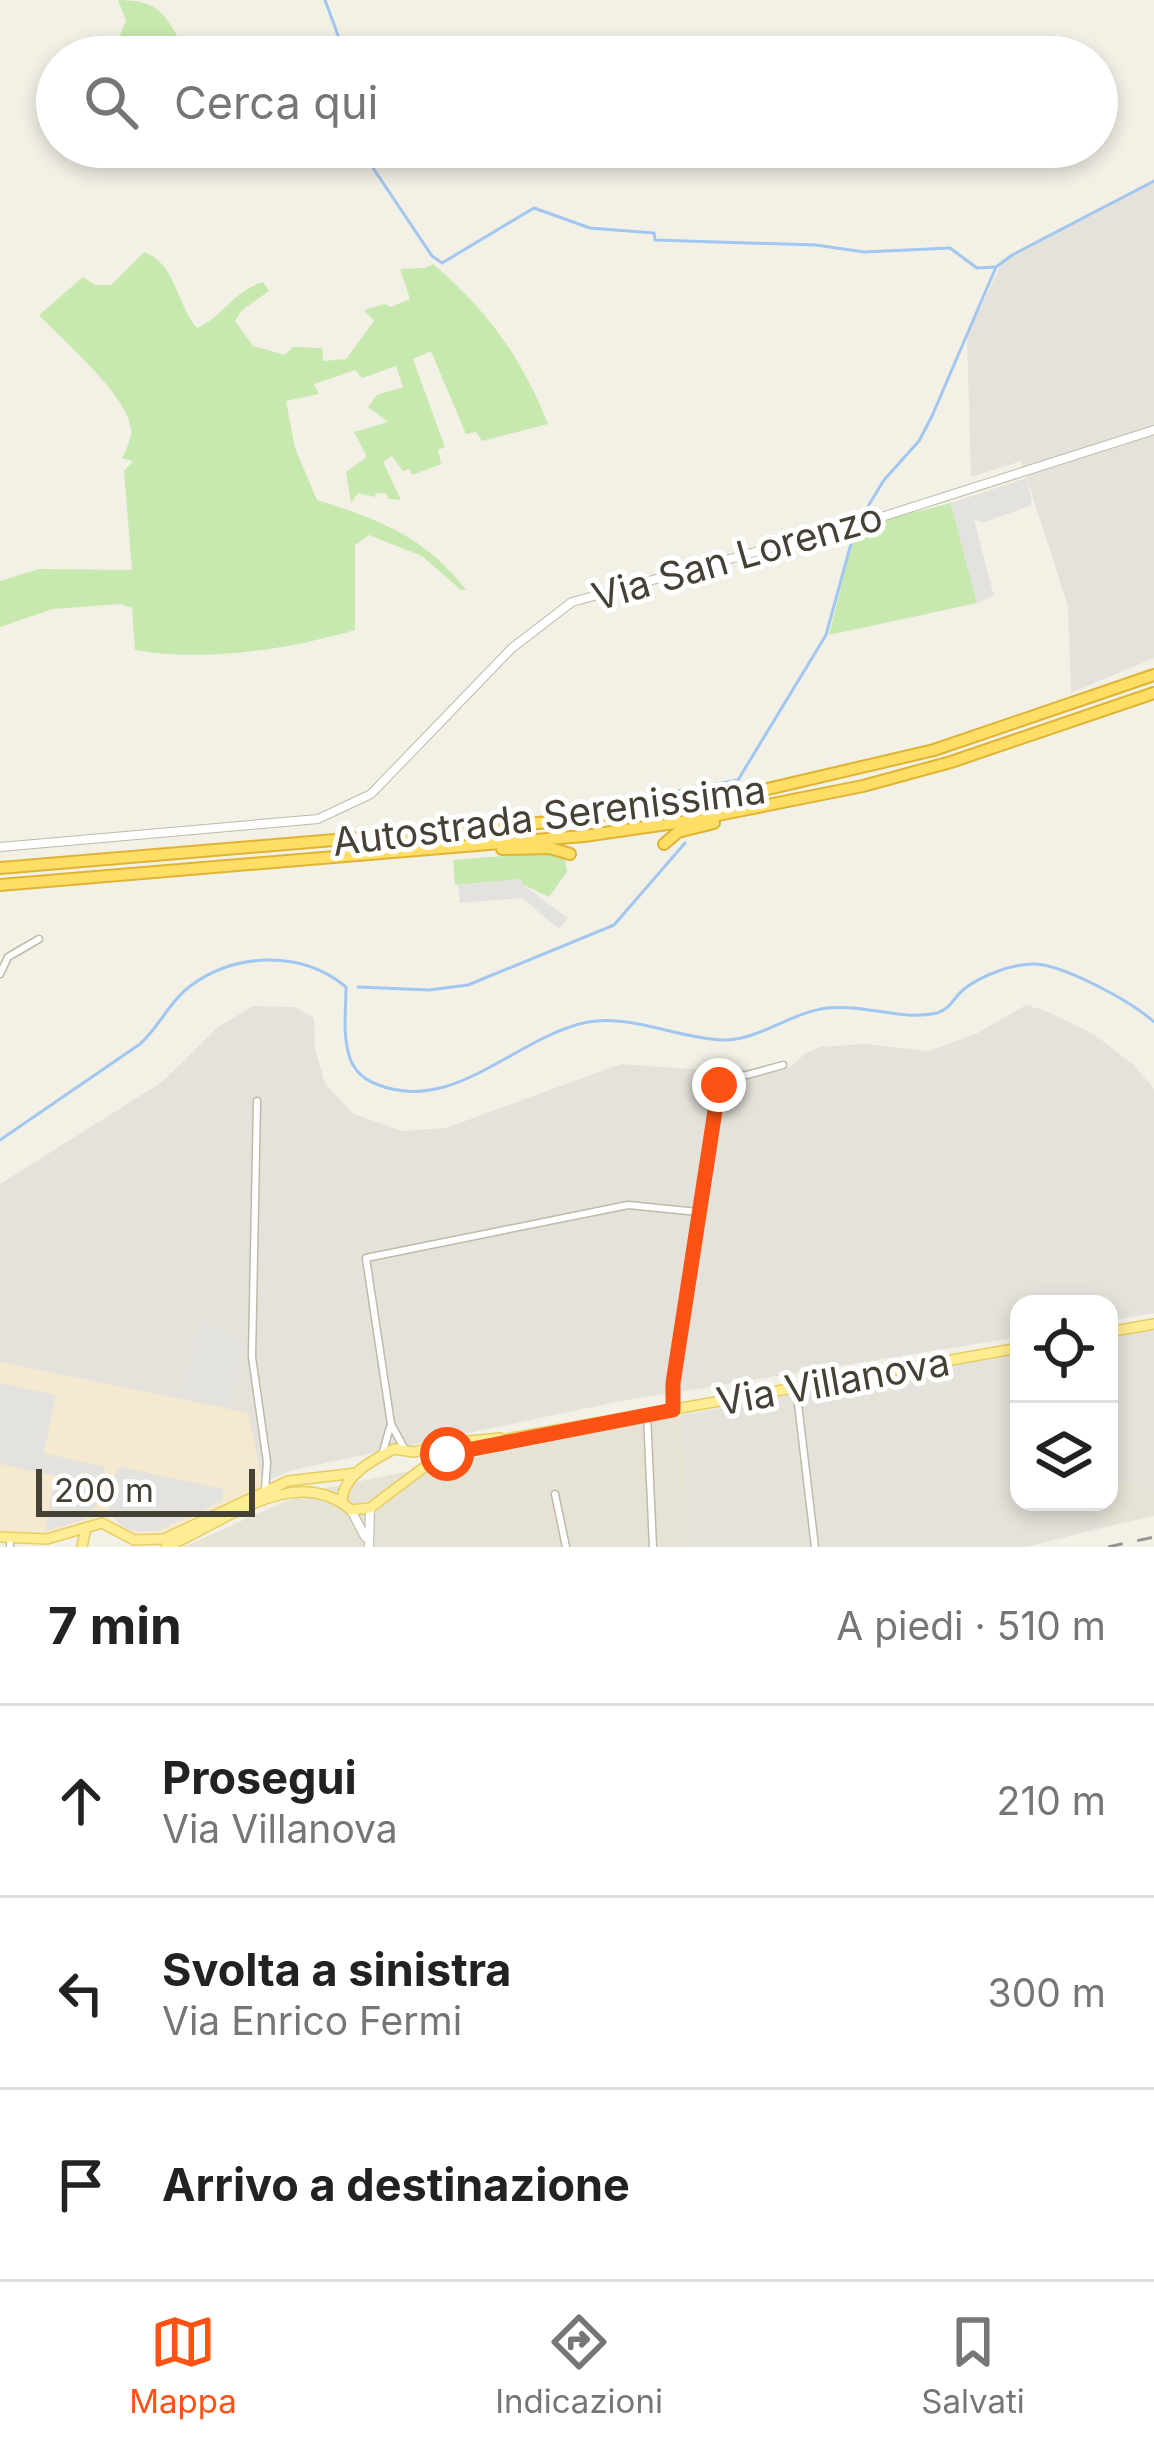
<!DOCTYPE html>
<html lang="it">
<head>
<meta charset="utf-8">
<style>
	:root { --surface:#fff; --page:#f2f2f2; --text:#222; --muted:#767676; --line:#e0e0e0; --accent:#fc5214 }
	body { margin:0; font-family:Inter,sans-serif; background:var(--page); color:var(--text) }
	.controls { position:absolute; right:36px; bottom:36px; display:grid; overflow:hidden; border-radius:24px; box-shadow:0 6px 18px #0003 }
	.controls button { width:108px; height:108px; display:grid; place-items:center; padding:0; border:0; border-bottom:3px solid var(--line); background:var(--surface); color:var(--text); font:60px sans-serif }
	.scale { position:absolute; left:36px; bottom:30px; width:219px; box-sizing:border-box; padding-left:12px; border:6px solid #464135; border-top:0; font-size:33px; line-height:42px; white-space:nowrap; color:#464135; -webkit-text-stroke:9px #fff; paint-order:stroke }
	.stop { position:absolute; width:36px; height:36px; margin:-27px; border:9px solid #fc5214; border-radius:50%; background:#fff }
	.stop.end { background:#fc5214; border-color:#fff; box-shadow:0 3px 12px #0008 }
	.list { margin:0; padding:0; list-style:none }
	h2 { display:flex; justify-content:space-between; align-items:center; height:156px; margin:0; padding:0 48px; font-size:51px }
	h2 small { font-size:39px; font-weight:400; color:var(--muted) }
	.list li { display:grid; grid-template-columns:78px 1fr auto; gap:36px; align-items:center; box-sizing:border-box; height:192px; padding:0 48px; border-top:3px solid var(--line) }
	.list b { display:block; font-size:45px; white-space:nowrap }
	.list p { margin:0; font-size:39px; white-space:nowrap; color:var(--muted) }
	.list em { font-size:39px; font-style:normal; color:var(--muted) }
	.icon { flex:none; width:66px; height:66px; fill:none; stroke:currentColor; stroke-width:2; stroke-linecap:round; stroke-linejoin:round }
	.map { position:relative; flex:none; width:1154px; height:1547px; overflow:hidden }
	.search { position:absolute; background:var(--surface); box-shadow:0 6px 18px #0003; left:36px; right:36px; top:36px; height:132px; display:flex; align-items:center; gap:30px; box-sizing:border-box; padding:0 42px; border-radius:66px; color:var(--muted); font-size:45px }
	.sheet { height:732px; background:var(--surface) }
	nav { display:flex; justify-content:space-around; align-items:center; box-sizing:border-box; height:168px; border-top:3px solid var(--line); background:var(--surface); font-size:33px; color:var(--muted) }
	nav a { display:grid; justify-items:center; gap:6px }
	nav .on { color:var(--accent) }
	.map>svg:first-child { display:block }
	.residential { fill:#e7e3d4 }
	.commercial { fill:#f5ead0 }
	.industrial { fill:#e5e2db }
	.green { fill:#c7e8ae }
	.parking { fill:#e4e2de }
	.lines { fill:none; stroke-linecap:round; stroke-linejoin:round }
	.stream { stroke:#a1c7f1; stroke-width:3 }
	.minor-casing { stroke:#bfbaa8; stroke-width:9 }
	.tertiary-casing { stroke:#bfbaa8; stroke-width:10 }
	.primary-casing { stroke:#e5cd62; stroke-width:12 }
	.motorway-casing { stroke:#dfb434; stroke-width:14 }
	.minor { stroke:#fff; stroke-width:6 }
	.tertiary { stroke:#fff; stroke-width:8 }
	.primary { stroke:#ffed93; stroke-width:9 }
	.motorway { stroke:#ffde65; stroke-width:10 }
	.rail { stroke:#959595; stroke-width:3; stroke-dasharray:15 15; stroke-linecap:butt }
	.route { stroke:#fc5214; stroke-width:15 }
	.labels { text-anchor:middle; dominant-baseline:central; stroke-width:10; stroke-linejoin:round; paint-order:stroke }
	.street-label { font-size:39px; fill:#464135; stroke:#fff }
</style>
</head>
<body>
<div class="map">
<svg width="1154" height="1547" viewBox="0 0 1154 1547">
	<rect width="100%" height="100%" fill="#f3f1e6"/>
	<g class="residential">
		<path d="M682 1415 689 1547H183L286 1501 327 1488Z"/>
		<path d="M1109 1476 1154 1491V1516L1101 1528 1103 1502H1109Z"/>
	</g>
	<path class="commercial" d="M0 1362 249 1413 262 1489 159 1536 140 1537 126 1532 112 1516 98 1514 88 1524 61 1533 30 1537 0 1532Z"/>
	<g class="industrial">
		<path d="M1154 181V658L1071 693 1068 606 1021 461 971 477 967 336 1003 260Z"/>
		<path d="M1026 1005 1046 1011 1092 1033 1133 1064 1154 1089V1313L1109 1321V1304H1019V1337L616 1402 293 1470 262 1483 248 1413 0 1362V1184L162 1082 218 1027 253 1006 295 1007 314 1018 315 1049 325 1084 354 1114 402 1131 446 1128 621 1064 703 1070 790 1067 806 1053 820 1047 865 1044 929 1051 978 1033Z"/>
		<path d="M1154 1329V1491L1109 1476V1337Z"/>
		<path d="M1019 1353V1502H1103L1101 1528 1026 1547H689L682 1415Z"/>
	</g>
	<g class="green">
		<path d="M118 0C159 0 165 14 184 48L183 57H111L126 21Z"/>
		<path d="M144 252C176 263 177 306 197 328 223 317 234 290 263 282L269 291 242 310 235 321 253 346 285 355 293 347 322 348 323 361 346 359 374 321 364 310 384 304 391 307 410 299 400 269 425 268 433 264C487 310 522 358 548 424L482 441 476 432 466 434 431 351 413 359 445 447 438 450 441 464 412 475 409 469 403 471 392 456 383 462 401 500 388 499 387 494 376 493 375 497 358 493 351 503 346 472 367 457 354 432 388 422 368 407 377 395 403 387 396 366 362 378 355 370 314 384 319 394 286 401 295 448 317 500C378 519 426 537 466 590H461L422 556 369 535 355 545V630C286 650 206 662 135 650L132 608 121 604 53 609 0 627V581L39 569 132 570 124 471 133 461 122 458C126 450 132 438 131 430 129 396 62 340 39 315L83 277 95 285H111Z"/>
		<path d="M951 503 977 603 829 635 856 527Z"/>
		<path d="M554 852 565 860 567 872 549 897 522 884 521 879 455 885 453 860Z"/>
	</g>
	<g class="parking">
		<path d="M1026 478 1032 501 1030 506 984 522 974 520 994 596 977 603 951 503Z"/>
		<path d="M521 879 522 884 568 918 559 929 522 898 460 903 458 885Z"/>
		<path d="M200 1325 226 1330V1336L245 1340 230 1405 183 1396Z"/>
		<path d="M0 1383 56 1395 44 1453 105 1467 97 1504 86 1519 45 1531 55 1476 0 1464Z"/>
		<path d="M121 1467 224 1489 222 1501 157 1531H132L118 1523 108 1509 116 1471Z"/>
	</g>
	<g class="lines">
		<g class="stream">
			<path d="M325 0 346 57"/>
			<path d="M359 147 432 256 442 263 534 208 590 228 654 233 655 240 816 245 864 252 950 248 977 268 996 267"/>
			<path d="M862 516 884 480 919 441 932 416 996 267 1012 255 1154 181"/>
			<path d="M678 791 738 780 826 635 855 529"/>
			<path d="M358 987 429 990 468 985 614 925 685 843"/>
			<path d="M0 1140 140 1044C159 1027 170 1001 189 987 235 952 302 950 346 987 346 1008 343 1032 348 1051 351 1067 361 1078 376 1084 454 1116 516 1036 588 1022 632 1014 679 1039 724 1040 760 1040 791 1012 828 1008 865 1004 901 1021 937 1013 951 1009 953 998 964 989 981 976 1009 965 1031 964 1060 962 1132 1002 1154 1022"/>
		</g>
		<defs>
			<g id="minor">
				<path d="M0 974 8 957 39 939"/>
				<path d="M257 1101 252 1357 267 1462 265 1490"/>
				<path d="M698 1212 719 1085 725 1076 747 1075 783 1065"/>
				<path d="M796 1387 815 1547"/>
				<path d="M647 1414 653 1547"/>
				<path d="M404 1448 391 1424 366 1258 628 1205 698 1212 673 1383V1410"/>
				<path d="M382 1455 390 1427"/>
				<path d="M555 1494 566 1547"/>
				<path d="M10 1547V1544"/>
			</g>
			<g id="tertiary">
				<path d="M0 847 318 819 371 794 512 648 572 602 869 521 1154 430"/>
				<path d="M351 1510 365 1537"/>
				<path d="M369 1547 370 1508"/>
			</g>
			<g id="primary">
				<path d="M1109 1332 1154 1324"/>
				<path d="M342 1501C343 1475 373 1460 394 1449L414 1452 458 1442 500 1438"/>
				<path d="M0 1537 47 1539 102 1523 134 1540 164 1539 288 1481 357 1473"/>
				<path d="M82 1547 86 1528"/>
				<path d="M166 1547C222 1524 295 1461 351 1510L370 1508 439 1456 512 1438 1019 1348"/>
			</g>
			<g id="motorway">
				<path d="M664 844 678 832 714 823"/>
				<path d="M502 849 550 848 570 854"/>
				<path d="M0 868 550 822 729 798 934 750 1154 675"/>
				<path d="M0 885 584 836 688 821 863 786 951 762 1154 693"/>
			</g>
		</defs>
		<use href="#minor" class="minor-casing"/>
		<use href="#tertiary" class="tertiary-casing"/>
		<use href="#primary" class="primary-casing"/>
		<use href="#motorway" class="motorway-casing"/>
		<use href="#minor" class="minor"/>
		<use href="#tertiary" class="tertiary"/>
		<use href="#primary" class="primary"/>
		<use href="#motorway" class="motorway"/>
		<path class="rail" d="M1108 1547 1154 1537"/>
	</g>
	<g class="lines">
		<path class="route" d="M447 1454 673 1410V1383L719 1085"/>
	</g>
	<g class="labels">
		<g class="street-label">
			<text transform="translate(737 556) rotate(-16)">Via San Lorenzo</text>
			<text transform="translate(549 815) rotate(-7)">Autostrada Serenissima</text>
			<text transform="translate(833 1381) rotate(-10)">Via Villanova</text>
		</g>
	</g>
</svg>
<div class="controls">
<button><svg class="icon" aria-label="locate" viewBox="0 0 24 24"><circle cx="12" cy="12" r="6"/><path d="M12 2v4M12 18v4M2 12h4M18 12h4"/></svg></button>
<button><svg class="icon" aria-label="layers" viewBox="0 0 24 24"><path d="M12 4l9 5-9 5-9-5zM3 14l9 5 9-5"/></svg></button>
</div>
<div class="scale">200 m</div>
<div class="stop" style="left:447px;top:1454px"></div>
<div class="stop end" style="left:719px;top:1085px"></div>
<div class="search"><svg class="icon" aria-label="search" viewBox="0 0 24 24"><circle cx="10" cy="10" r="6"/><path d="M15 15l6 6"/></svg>Cerca qui</div>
</div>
<section class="sheet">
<h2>7 min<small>A piedi · 510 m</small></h2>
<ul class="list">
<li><svg class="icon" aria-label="ahead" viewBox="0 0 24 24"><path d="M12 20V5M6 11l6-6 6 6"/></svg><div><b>Prosegui</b><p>Via Villanova</p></div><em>210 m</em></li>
<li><svg class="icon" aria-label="left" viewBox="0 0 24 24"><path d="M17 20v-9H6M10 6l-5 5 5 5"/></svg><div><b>Svolta a sinistra</b><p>Via Enrico Fermi</p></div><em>300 m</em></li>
<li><svg class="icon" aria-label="arrive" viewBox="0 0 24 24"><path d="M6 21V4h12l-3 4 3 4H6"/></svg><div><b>Arrivo a destinazione</b></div></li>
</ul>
</section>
<nav>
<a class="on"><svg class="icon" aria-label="map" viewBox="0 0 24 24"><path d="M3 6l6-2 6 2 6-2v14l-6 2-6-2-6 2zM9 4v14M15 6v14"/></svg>Mappa</a>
<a><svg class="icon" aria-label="directions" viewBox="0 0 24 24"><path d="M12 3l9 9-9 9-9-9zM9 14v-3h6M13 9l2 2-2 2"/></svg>Indicazioni</a>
<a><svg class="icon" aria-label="saved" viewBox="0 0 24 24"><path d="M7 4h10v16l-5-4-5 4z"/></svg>Salvati</a>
</nav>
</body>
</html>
